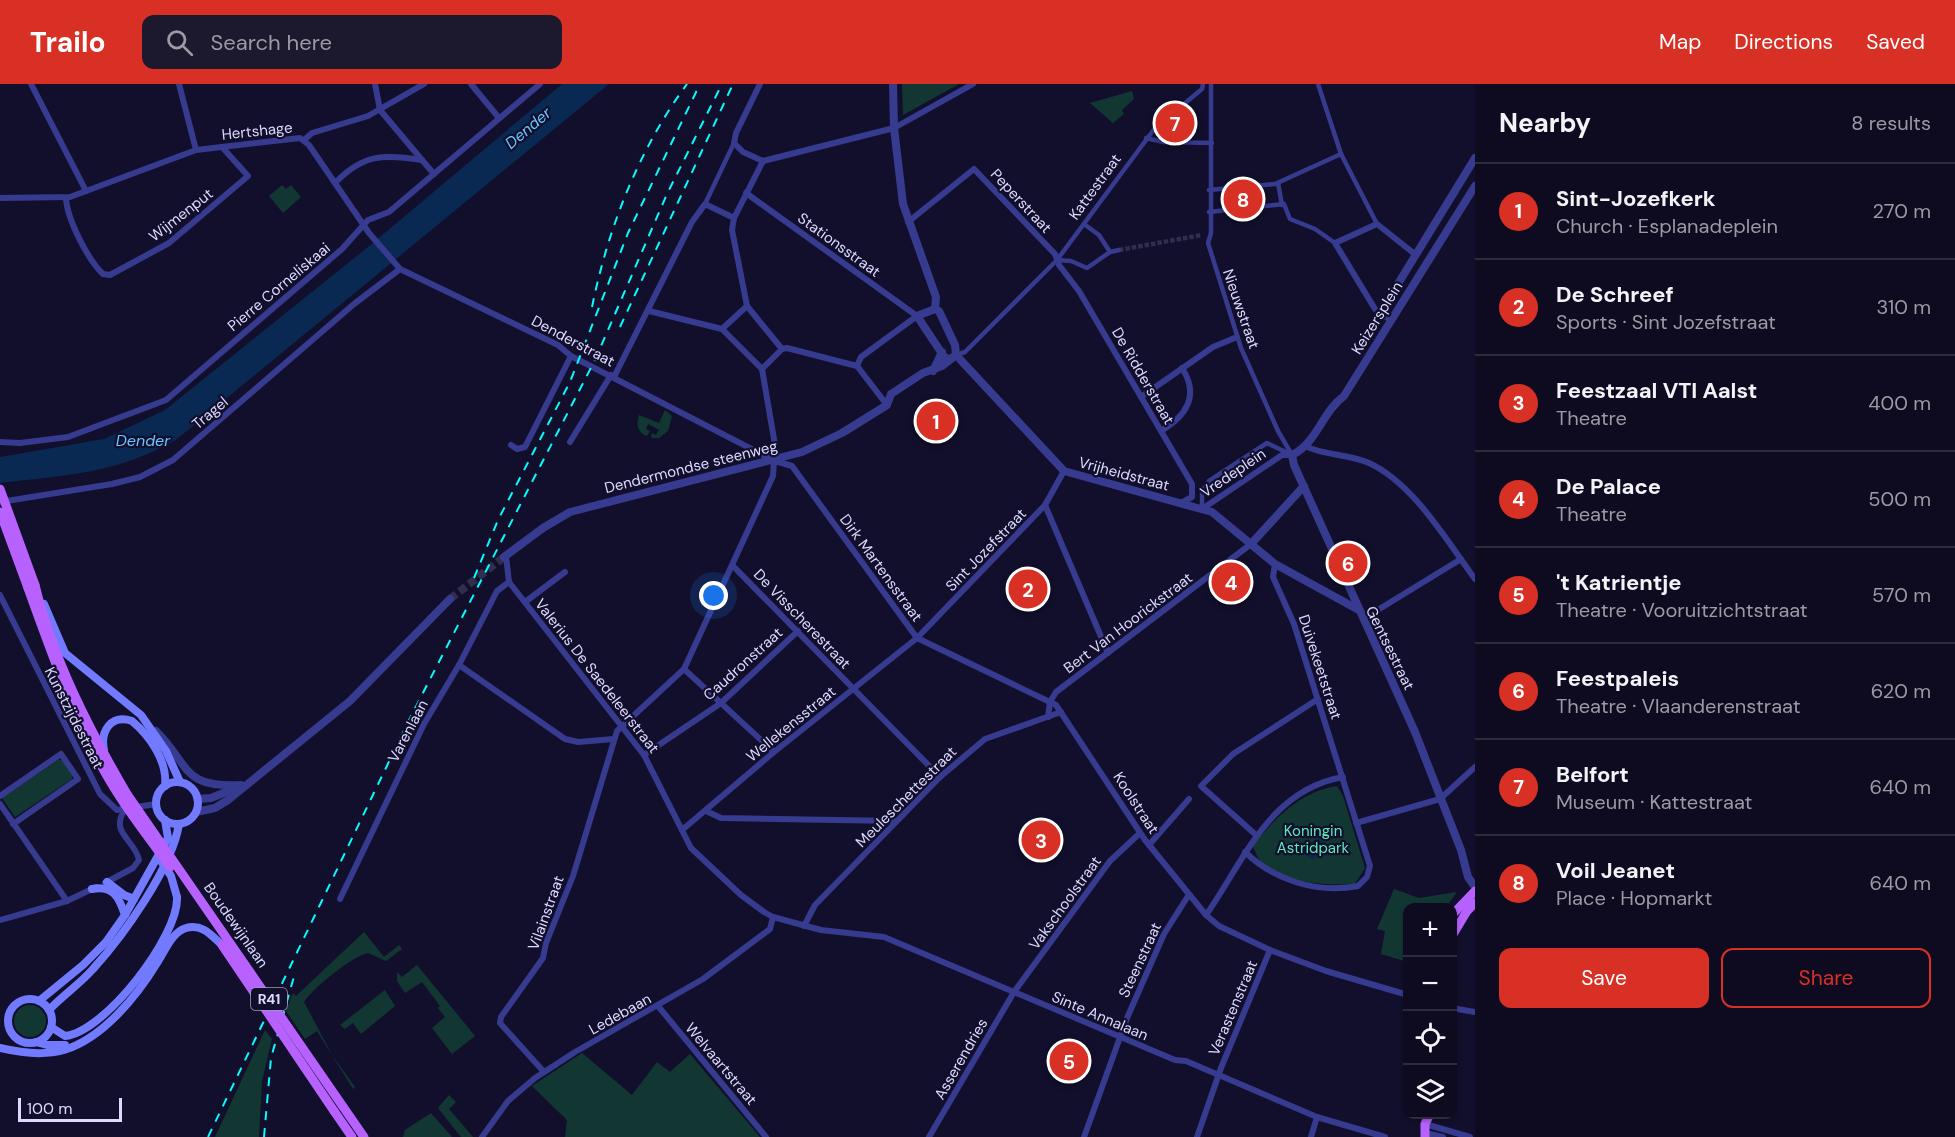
<!DOCTYPE html>
<html lang="en">
<head>
<meta charset="utf-8">
<style>
	:root { --surface:#0e0b21; --page:#1c192e; --text:#f1f3f6; --muted:#9b9ba5; --line:#2e2b3f; --accent:#d93025 }
	body { margin:0; font-family:"DM Sans",sans-serif; background:var(--page); color:var(--text) }
	.controls { position:absolute; right:18px; bottom:18px; display:grid; overflow:hidden; border-radius:12px; box-shadow:0 2px 4px #0004 }
	.controls button { width:54px; height:54px; display:grid; place-items:center; padding:0; border:0; border-bottom:2px solid var(--line); background:var(--surface); color:var(--text); font:30px sans-serif }
	.scale { position:absolute; left:18px; bottom:15px; width:104px; box-sizing:border-box; padding-left:6px; border:3px solid #dcdbff; border-top:0; font-size:16px; line-height:21px; white-space:nowrap; color:#dcdbff; -webkit-text-stroke:4px #120f2c; paint-order:stroke }
	.you { position:absolute; left:714px; top:512px; width:21px; height:21px; margin:-15px; border:4px solid #fff; border-radius:50%; background:#1a73e8; box-shadow:0 0 0 9px #1a73e833 }
	.badge { display:grid; place-items:center; width:39px; height:39px; border-radius:50%; background:var(--accent); color:#fff; font-size:20px; font-weight:700 }
	.pin { position:absolute; translate:-50% -50%; border:3px solid #fff; box-shadow:0 2px 6px #0006 }
	.list { margin:0; padding:0; list-style:none }
	h2 { display:flex; justify-content:space-between; align-items:center; height:78px; margin:0; padding:0 24px; font-size:26px }
	h2 small { font-size:20px; font-weight:400; color:var(--muted) }
	.list li { display:grid; grid-template-columns:39px 1fr auto; gap:18px; align-items:center; box-sizing:border-box; height:96px; padding:0 24px; border-top:2px solid var(--line) }
	.list b { display:block; font-size:22px; white-space:nowrap }
	.list p { margin:0; font-size:20px; white-space:nowrap; color:var(--muted) }
	.list em { font-size:20px; font-style:normal; color:var(--muted) }
	.actions { display:flex; gap:12px; padding:18px 24px }
	.actions a { flex:1; padding:14px 0; border:2px solid var(--accent); border-radius:12px; text-align:center; font-size:21px; color:var(--accent) }
	.actions .main { background:var(--accent); color:#fff }
	.icon { flex:none; width:33px; height:33px; fill:none; stroke:currentColor; stroke-width:2; stroke-linecap:round; stroke-linejoin:round }
	.map { position:relative; flex:none; width:1475px; height:1053px; overflow:hidden }
	header { display:flex; align-items:center; gap:36px; box-sizing:border-box; height:84px; padding:0 30px; background:var(--accent); color:#fff }
	header strong { font-size:28px }
	nav { display:flex; gap:33px; margin-inline-start:auto; font-size:21px }
	.search { width:420px; height:54px; background:var(--page); display:flex; align-items:center; gap:15px; box-sizing:border-box; padding:0 21px; border-radius:12px; color:var(--muted); font-size:22px }
	main { display:flex }
	aside { flex:1; background:var(--surface) }
	.map>svg:first-child { display:block }
	.green { fill:#123733 }
	.water { fill:#092952 }
	.lines { fill:none; stroke-linecap:round; stroke-linejoin:round }
	.pedestrian-tunnel { stroke:#302e4c; stroke-width:4.5; stroke-dasharray:4.5 2; stroke-linecap:butt }
	.tertiary-tunnel { stroke:#302e4c; stroke-width:8; stroke-dasharray:8 4; stroke-linecap:butt }
	.pedestrian { stroke:#373b8f; stroke-width:4.5 }
	.minor { stroke:#373b8f; stroke-width:6 }
	.tertiary { stroke:#373b8f; stroke-width:8 }
	.secondary { stroke:#727aff; stroke-width:8 }
	.primary { stroke:#b762ff; stroke-width:9 }
	.rail { stroke:#07fbff; stroke-width:2; stroke-dasharray:9 8; stroke-linecap:butt }
	.secondary-bridge { stroke:#727aff; stroke-width:8 }
	.primary-bridge { stroke:#b762ff; stroke-width:9 }
	.labels { text-anchor:middle; dominant-baseline:central; stroke-width:4.5; stroke-linejoin:round; paint-order:stroke }
	.shield { fill:#120f2c; stroke:#9f9ec0; stroke-width:1.5 }
	.shield-label { font-size:14px; font-weight:bold; fill:#dcdbff }
	.street-label { font-size:15px; fill:#dcdbff; stroke:#120f2c }
	.park-label { font-size:15px; fill:#5ce9ba; stroke:#120f2c }
	.water-label { font-size:16px; font-style:italic; fill:#69c6ff; stroke:#120f2c }
</style>
</head>
<body>
<header>
<strong>Trailo</strong>
<div class="search"><svg class="icon" aria-label="search" viewBox="0 0 24 24"><circle cx="10" cy="10" r="6"/><path d="M15 15l6 6"/></svg>Search here</div>
<nav><a>Map</a><a>Directions</a><a>Saved</a></nav>
</header>
<main>
<div class="map">
<svg width="1475" height="1053" viewBox="0 0 1475 1053">
	<rect width="100%" height="100%" fill="#120f2c"/>
	<g class="green">
		<path d="M902 0H959L903 31Z"/>
		<path d="M1132 7 1134 15 1122 26 1124 30 1113 39 1090 19Z"/>
		<path d="M282 101 286 105 291 101 301 113 283 129 269 112Z"/>
		<path d="M665 326 672 332 668 347 659 354H651L652 349 656 351 659 346 648 340 646 345 650 347 647 352C637 349 636 339 639 331L659 339Z"/>
		<path d="M58 676H62L72 691V695L15 733 2 714Z"/>
		<path d="M1337 702 1343 712 1365 784 1355 800C1326 802 1284 799 1261 778 1257 774 1256 767 1252 762 1276 734 1299 708 1337 702Z"/>
		<path d="M1394 805 1419 814 1457 808 1446 823 1408 824 1407 878 1381 870 1385 847 1377 845Z"/>
		<path d="M364 848 384 873 399 861 402 865 386 877 368 869C352 872 313 904 304 918L332 971 355 1003 353 1005 317 947 305 955 286 927 293 909 296 912Z"/>
		<path d="M417 881 475 952 452 970 432 944 445 933 438 924 440 922 422 898 405 909 397 897V888L402 893Z"/>
		<path d="M385 906 395 922 361 950 353 939 345 945 340 941Z"/>
		<circle cx="30" cy="937" r="16"/>
		<path d="M265 946 272 955 262 997 259 1053H215Z"/>
		<path d="M582 969 632 1011 657 978 670 988 690 970 760 1053H565L567 1036 532 1002Z"/>
		<path d="M449 1011 456 1018 449 1025 473 1053H461L438 1024Z"/>
		<path d="M431 1029 452 1053H403L405 1046Z"/>
	</g>
	<g class="water">
		<path d="M562 0H609L177 355C118 390 66 391 0 399V373L104 355 165 326 368 163Z"/>
		<path d="M1319 754 1328 763 1329 772 1321 771 1312 776 1303 768 1305 762Z"/>
	</g>
	<g class="lines">
		<path class="pedestrian-tunnel" d="M1119 166 1202 151"/>
		<path class="tertiary-tunnel" d="M450 515 504 473"/>
		<g class="pedestrian">
			<path d="M1211 0V149L1208 159 1241 264 1278 347 1292 371"/>
			<path d="M1318 0 1341 70"/>
			<path d="M1146 54 1163 58 1212 59"/>
			<path d="M1278 99 1282 121"/>
			<path d="M1209 106 1275 100 1341 70 1377 140"/>
			<path d="M705 120 734 59"/>
			<path d="M1209 128 1284 120 1290 135 1315 145 1335 159"/>
			<path d="M1084 140 1099 151 1110 168"/>
			<path d="M1057 176 1071 177 1087 184 1110 168 1119 166"/>
			<path d="M956 271 965 268 1057 176 1155 44 1202 5 1203 0"/>
			<path d="M1202 425V407L1209 397 1267 359 1290 370"/>
		</g>
		<g class="minor">
			<path d="M31 0 86 107"/>
			<path d="M179 0 196 66"/>
			<path d="M375 0 380 26"/>
			<path d="M471 0 499 34"/>
			<path d="M760 0 736 49 734 59 743 68 763 77"/>
			<path d="M380 26 422 76"/>
			<path d="M304 56 312 49 368 32 424 0"/>
			<path d="M763 77 894 44 973 0"/>
			<path d="M763 77 734 134 732 146 747 222 782 265"/>
			<path d="M335 99C363 70 383 70 422 76L434 90"/>
			<path d="M746 109 917 232 861 273 857 282"/>
			<path d="M0 114 70 113 196 66 300 54 309 61 369 149 400 185 558 261 571 272 775 377 792 382 917 554 1056 621 1145 756 1206 831 1219 842 1270 866 1326 887 1408 911"/>
			<path d="M66 114C67 135 88 176 103 190L110 191 169 159 248 92 222 63"/>
			<path d="M908 138 974 85 1055 170 1059 181 1079 207 1192 400V413L1181 419"/>
			<path d="M747 222 722 245 762 285 782 265"/>
			<path d="M649 227 722 245"/>
			<path d="M1391 236 1375 225 1335 159 1377 140 1416 171"/>
			<path d="M782 265 787 264 857 282 887 321"/>
			<path d="M614 293 692 138 705 120 734 134"/>
			<path d="M1141 313 1213 263 1237 253"/>
			<path d="M1161 347C1186 332 1200 312 1182 284"/>
			<path d="M0 358 20 359 68 353 166 316 342 165 368 136 389 128 540 0"/>
			<path d="M570 358 611 291"/>
			<path d="M511 361 517 365 525 363 571 272"/>
			<path d="M1306 362C1320 371 1350 370 1369 379 1413 399 1447 457 1475 495"/>
			<path d="M0 418 112 400 140 393 173 376 354 220 400 185"/>
			<path d="M1045 421 1108 569"/>
			<path d="M1202 425 1282 371H1292"/>
			<path d="M506 472 509 498 644 671 691 764 741 811 764 828 773 833 821 846 884 853 1175 976 1186 977 1317 1033 1385 1053"/>
			<path d="M733 482 940 693"/>
			<path d="M0 511 100 710 117 726 156 720"/>
			<path d="M525 518 565 488"/>
			<path d="M1363 535 1461 475"/>
			<path d="M459 581 565 655 578 658 614 655"/>
			<path d="M684 585 774 668"/>
			<path d="M1048 633 1050 618 1056 608 1251 460"/>
			<path d="M644 671 721 619 798 547"/>
			<path d="M0 712 61 670 78 695 13 740"/>
			<path d="M0 720 67 817"/>
			<path d="M706 727 721 734 896 737"/>
			<path d="M1356 739 1440 715 1475 683"/>
			<path d="M682 746 774 668 917 554 1045 421 1064 387"/>
			<path d="M1256 751 1201 702 1233 670 1318 615"/>
			<path d="M1149 761 1189 715"/>
			<path d="M1245 768C1274 796 1317 810 1358 802L1367 793 1370 782 1294 540 1273 493 1275 480"/>
			<path d="M105 799 133 784 139 776C135 756 110 749 124 727"/>
			<path d="M340 815 424 640 459 581 497 507 509 498"/>
			<path d="M1206 831C1244 777 1269 706 1343 693"/>
			<path d="M0 836 67 817 96 803"/>
			<path d="M804 842 815 821 940 693 985 655 1061 628"/>
			<path d="M658 922 766 1053"/>
			<path d="M1452 924 1475 928"/>
			<path d="M544 988 500 939 501 933 543 874 546 859 573 792 617 647 684 585 773 392 775 361 762 285"/>
			<path d="M1425 1040 1470 1053"/>
			<path d="M1425 1049 1443 1053"/>
			<path d="M482 1053 508 1017 535 994 575 968 703 895 770 845 773 833"/>
			<path d="M929 1053 1014 908 1110 777 1140 749"/>
			<path d="M1084 1053 1127 934 1164 850 1188 812"/>
			<path d="M1197 1053 1221 984 1270 866"/>
			<path d="M1311 1053 1317 1033"/>
		</g>
		<g class="tertiary">
			<path d="M893 0 894 44 903 120 936 213 935 225"/>
			<path d="M1475 102 1344 312C1322 328 1317 359 1292 371L1294 381 1415 648 1461 766 1468 793 1475 803"/>
			<path d="M935 225 917 232 945 274 950 275"/>
			<path d="M935 225 939 227 955 261 956 271"/>
			<path d="M1384 232 1382 226 1475 74"/>
			<path d="M956 271 1064 387 1212 428 1275 480 1357 525"/>
			<path d="M933 287 942 268"/>
			<path d="M1251 460 1304 402"/>
			<path d="M504 473 543 444 570 428 802 368 842 349 879 326 887 321 891 310 923 289 942 282 956 271"/>
			<path d="M156 647C191 682 181 704 241 701"/>
			<path d="M197 715 211 714 236 704"/>
			<path d="M196 728 215 724 228 716 350 617 450 515"/>
		</g>
		<g class="secondary">
			<path d="M44 520 65 569 141 631 166 667 180 698"/>
			<path d="M104 666C100 647 111 630 132 637 150 652 168 678 165 702"/>
			<circle cx="177" cy="719" r="21"/>
			<path d="M107 798 124 811 134 815"/>
			<path d="M92 805C113 801 119 813 125 831"/>
			<circle cx="30" cy="937" r="22"/>
			<path d="M39 917 83 881 106 858 125 831 168 754 165 736"/>
			<path d="M49 926C63 911 80 900 93 885 123 852 172 784 179 740"/>
			<path d="M51 943 65 952C105 948 179 852 177 813"/>
			<path d="M36 958 47 961H65"/>
			<path d="M0 964C21 969 43 972 64 966 103 954 137 912 157 879 165 867 172 848 186 844 202 839 212 852 222 861"/>
		</g>
		<g class="primary">
			<path d="M0 428 28 504"/>
			<path d="M35 501C53 575 89 645 127 710"/>
			<path d="M1452 831 1475 807"/>
			<path d="M1452 852 1467 827 1475 819"/>
			<path d="M334 1027 352 1053"/>
			<path d="M1425 1053V1040L1430 1030"/>
		</g>
		<g class="rail">
			<path d="M592 223C608 144 639 65 687 0"/>
			<path d="M620 243 733 0"/>
			<path d="M474 494 498 436 570 298 628 149 700 0"/>
			<path d="M208 1053 410 634 595 276 667 110 722 0"/>
			<path d="M264 1053 271 974 295 889"/>
		</g>
		<path class="secondary-bridge" d="M161 777 171 792 177 813"/>
		<g class="primary-bridge">
			<path d="M0 405 35 501"/>
			<path d="M28 504C50 565 72 627 103 685 122 720 147 751 170 783"/>
			<path d="M127 710 364 1053"/>
			<path d="M222 861 334 1027"/>
		</g>
	</g>
	<g class="labels">
		<rect class="shield" x="251" y="904" width="36" height="22" rx="4.5"/>
		<g class="shield-label">
			<text x="269" y="915">R41</text>
		</g>
		<g class="street-label">
			<text transform="translate(257 47) rotate(-6)">Hertshage</text>
			<text transform="translate(1095 103) rotate(-54)">Kattestraat</text>
			<text transform="translate(1021 117) rotate(47)">Peperstraat</text>
			<text transform="translate(181 131) rotate(-38)">Wijmenput</text>
			<text transform="translate(839 161) rotate(36)">Stationsstraat</text>
			<text transform="translate(279 203) rotate(-40)">Pierre Corneliskaai</text>
			<text transform="translate(1241 225) rotate(71)">Nieuwstraat</text>
			<text transform="translate(1377 234) rotate(-58)">Keizersplein</text>
			<text transform="translate(573 257) rotate(28)">Denderstraat</text>
			<text transform="translate(1143 292) rotate(60)">De Ridderstraat</text>
			<text transform="translate(210 329) rotate(-40)">Tragel</text>
			<text transform="translate(691 383) rotate(-14)">Dendermondse steenweg</text>
			<text transform="translate(1233 389) rotate(-34)">Vredeplein</text>
			<text transform="translate(1124 390) rotate(15)">Vrijheidstraat</text>
			<text transform="translate(986 466) rotate(-46)">Sint Jozefstraat</text>
			<text transform="translate(881 484) rotate(54)">Dirk Martensstraat</text>
			<text transform="translate(802 535) rotate(46)">De Visscherestraat</text>
			<text transform="translate(1128 539) rotate(-37)">Bert Van Hoorickstraat</text>
			<text transform="translate(1390 564) rotate(64)">Gentsestraat</text>
			<text transform="translate(743 580) rotate(-42)">Caudronstraat</text>
			<text transform="translate(1320 583) rotate(72)">Duivekeetstraat</text>
			<text transform="translate(597 592) rotate(52)">Valerius De Saedeleerstraat</text>
			<text transform="translate(74 634) rotate(63)">Kunstzijdestraat</text>
			<text transform="translate(791 640) rotate(-39)">Wellekensstraat</text>
			<text transform="translate(408 647) rotate(-62)">Varenlaan</text>
			<text transform="translate(906 713) rotate(-45)">Meuleschettestraat</text>
			<text transform="translate(1136 719) rotate(57)">Koolstraat</text>
			<text transform="translate(1065 819) rotate(-54)">Vakschoolstraat</text>
			<text transform="translate(546 829) rotate(-70)">Vilainstraat</text>
			<text transform="translate(236 841) rotate(55)">Boudewijnlaan</text>
			<text transform="translate(1140 876) rotate(-65)">Steenstraat</text>
			<text transform="translate(1233 924) rotate(-67)">Verastenstraat</text>
			<text transform="translate(620 930) rotate(-29)">Ledebaan</text>
			<text transform="translate(1100 932) rotate(23)">Sinte Annalaan</text>
			<text transform="translate(961 975) rotate(-60)">Asserendries</text>
			<text transform="translate(721 980) rotate(50)">Welvaartstraat</text>
		</g>
		<g class="park-label">
			<text x="1313" y="747">Koningin<tspan x="1313" dy="17">Astridpark</tspan></text>
		</g>
		<g class="water-label">
			<text transform="translate(528 44) rotate(-40)">Dender</text>
			<text x="143" y="356">Dender</text>
		</g>
	</g>
</svg>
<div class="controls">
<button>+</button>
<button>−</button>
<button><svg class="icon" aria-label="locate" viewBox="0 0 24 24"><circle cx="12" cy="12" r="6"/><path d="M12 2v4M12 18v4M2 12h4M18 12h4"/></svg></button>
<button><svg class="icon" aria-label="layers" viewBox="0 0 24 24"><path d="M12 4l9 5-9 5-9-5zM3 14l9 5 9-5"/></svg></button>
</div>
<div class="scale">100 m</div>
<div class="you"></div>
<div class="pin badge" style="left:936px;top:337px">1</div>
<div class="pin badge" style="left:1028px;top:505px">2</div>
<div class="pin badge" style="left:1041px;top:756px">3</div>
<div class="pin badge" style="left:1231px;top:498px">4</div>
<div class="pin badge" style="left:1069px;top:977px">5</div>
<div class="pin badge" style="left:1348px;top:479px">6</div>
<div class="pin badge" style="left:1175px;top:39px">7</div>
<div class="pin badge" style="left:1243px;top:115px">8</div>
</div>
<aside>
<h2>Nearby<small>8 results</small></h2>
<ul class="list">
<li><span class="badge">1</span><div><b>Sint-Jozefkerk</b><p>Church · Esplanadeplein</p></div><em>270 m</em></li>
<li><span class="badge">2</span><div><b>De Schreef</b><p>Sports · Sint Jozefstraat</p></div><em>310 m</em></li>
<li><span class="badge">3</span><div><b>Feestzaal VTI Aalst</b><p>Theatre</p></div><em>400 m</em></li>
<li><span class="badge">4</span><div><b>De Palace</b><p>Theatre</p></div><em>500 m</em></li>
<li><span class="badge">5</span><div><b>'t Katrientje</b><p>Theatre · Vooruitzichtstraat</p></div><em>570 m</em></li>
<li><span class="badge">6</span><div><b>Feestpaleis</b><p>Theatre · Vlaanderenstraat</p></div><em>620 m</em></li>
<li><span class="badge">7</span><div><b>Belfort</b><p>Museum · Kattestraat</p></div><em>640 m</em></li>
<li><span class="badge">8</span><div><b>Voil Jeanet</b><p>Place · Hopmarkt</p></div><em>640 m</em></li>
</ul>
<div class="actions"><a class="main">Save</a><a>Share</a></div>
</aside>
</main>
</body>
</html>
